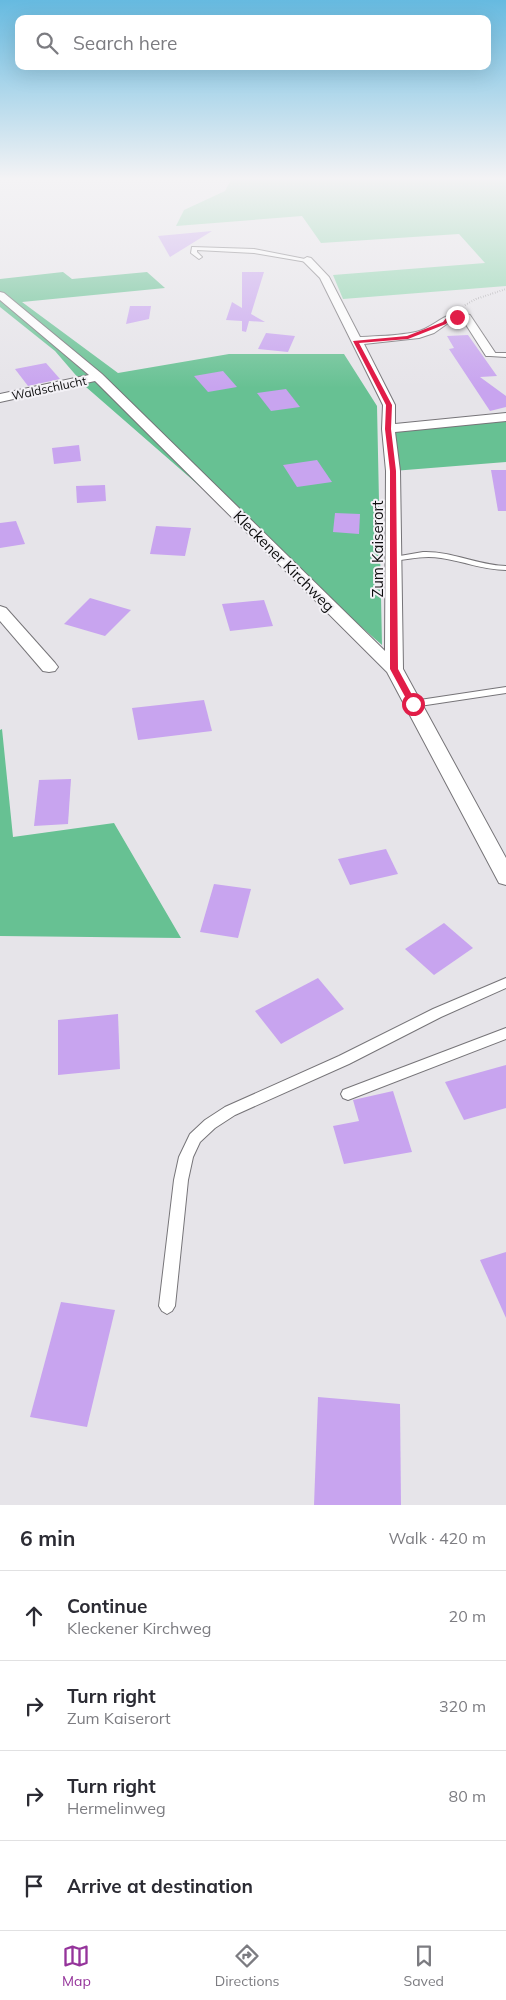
<!DOCTYPE html>
<html lang="en">
<head>
<meta charset="utf-8">
<style>
	:root { --surface:#fff; --page:#f7f7f7; --text:#2b2b33; --muted:#7c7c81; --line:#e1e1e2; --accent:#95349b }
	body { margin:0; font-family:Mulish,sans-serif; background:var(--page); color:var(--text) }
	.stop { position:absolute; width:15px; height:15px; margin:-11px; border:4px solid #e11d48; border-radius:50%; background:#fff }
	.stop.end { background:#e11d48; border-color:#fff; box-shadow:0 1px 5px #0008 }
	.list { margin:0; padding:0; list-style:none }
	h2 { display:flex; justify-content:space-between; align-items:center; height:65px; margin:0; padding:0 20px; font-size:21px }
	h2 small { font-size:16px; font-weight:400; color:var(--muted) }
	.list li { display:grid; grid-template-columns:32px 1fr auto; gap:15px; align-items:center; box-sizing:border-box; height:90px; padding:0 20px; border-top:1px solid var(--line) }
	.list b { display:block; font-size:19px; white-space:nowrap }
	.list p { margin:0; font-size:16px; white-space:nowrap; color:var(--muted) }
	.list em { font-size:16px; font-style:normal; color:var(--muted) }
	.icon { flex:none; width:28px; height:28px; fill:none; stroke:currentColor; stroke-width:2; stroke-linecap:round; stroke-linejoin:round }
	.map { position:relative; flex:none; width:506px; height:1505px; overflow:hidden }
	.search { position:absolute; background:var(--surface); box-shadow:0 5px 20px #0002; left:15px; right:15px; top:15px; height:55px; display:flex; align-items:center; gap:12px; box-sizing:border-box; padding:0 18px; border-radius:10px; color:var(--muted); font-size:19px }
	.sheet { height:425px; background:var(--surface) }
	nav { display:flex; justify-content:space-around; align-items:center; box-sizing:border-box; height:70px; border-top:1px solid var(--line); background:var(--surface); font-size:14px; color:var(--muted) }
	nav a { display:grid; justify-items:center; gap:2px }
	nav .on { color:var(--accent) }
	.map>svg:first-child { display:block }
	.green { fill:#8dd4ad }
	.forest { fill:#67c193 }
	.building { fill:#c8a4ef }
	.lines { fill:none; stroke-linecap:round; stroke-linejoin:round }
	.lane-casing { stroke:#767478; stroke-width:2 }
	.street-casing { stroke:#767478; stroke-width:2 }
	.path { stroke:#8b8a8d; stroke-width:2; stroke-dasharray:0.5 2; stroke-linecap:butt }
	.lane { fill:#fff; fill-rule:evenodd }
	.street { fill:#fff; fill-rule:evenodd }
	.route { fill:#e11d48 }
	.labels { text-anchor:middle; dominant-baseline:central; stroke-width:4; stroke-linejoin:round; paint-order:stroke }
	.far-street-label { font-size:12px; fill:#0d0d0e; stroke:#f3f1f6 }
	.street-label { font-size:15px; fill:#0d0d0e; stroke:#f3f1f6 }
</style>
</head>
<body>
<div class="map">
<svg width="506" height="1505" viewBox="0 0 506 1505">
	<rect width="100%" height="100%" fill="#e6e4e9"/>
	<path class="green" d="M232 178H506V286L343 299 333 275 485 263 459 234 321 243 302 216 176 226 184 210 225 191Z"/>
	<g class="forest">
		<path d="M63 272 72 279 147 272 165 288 22 302 118 373 229 354H344L377 406 382 645 86 387 55 351 0 307V279Z"/>
		<path d="M506 417V462L393 471 388 429Z"/>
		<path d="M2 729 13 837 114 823 181 938 0 936V730Z"/>
	</g>
	<g class="building">
		<path d="M212 231 170 257 158 236Z"/>
		<path d="M242 272H264L251 314 265 322 249 321 246 332 242 331V321L226 320 232 302 242 308Z"/>
		<path d="M130 306H151L149 319 126 324Z"/>
		<path d="M266 333 295 336 288 352 258 349Z"/>
		<path d="M468 335 497 376 480 377 506 396V407L490 411 449 349 454 348 447 336Z"/>
		<path d="M46 363 60 379 28 386 15 369Z"/>
		<path d="M223 371 237 387 208 392 194 376Z"/>
		<path d="M286 389 300 407 271 411 257 393Z"/>
		<path d="M79 445 81 461 54 464 52 448Z"/>
		<path d="M317 460 332 482 297 487 283 465Z"/>
		<path d="M491 470H506V511H498Z"/>
		<path d="M105 485 106 501 77 503 76 486Z"/>
		<path d="M335 513 360 514 359 534 333 532Z"/>
		<path d="M16 521 25 544 0 548V523Z"/>
		<path d="M156 526 191 528 185 556 150 554Z"/>
		<path d="M90 598 131 610 105 636 64 624Z"/>
		<path d="M264 600 273 626 230 631 222 604Z"/>
		<path d="M204 700 212 731 138 740 132 708Z"/>
		<path d="M71 779 68 824 34 826 39 780Z"/>
		<path d="M386 849 398 874 350 885 338 859Z"/>
		<path d="M214 884 251 889 238 938 200 932Z"/>
		<path d="M444 923 473 948 434 975 405 949Z"/>
		<path d="M318 978 344 1009 281 1044 255 1011Z"/>
		<path d="M118 1014 120 1069 58 1075V1020Z"/>
		<path d="M506 1065V1108L464 1120 445 1082Z"/>
		<path d="M393 1091 412 1152 344 1164 333 1126 359 1121 353 1100Z"/>
		<path d="M506 1252V1318L480 1260Z"/>
		<path d="M61 1302 115 1310 87 1427 30 1417Z"/>
		<path d="M318 1397 400 1404 401 1505H314Z"/>
	</g>
	<g class="lines">
		<defs>
			<g id="lane">
				<path d="M192 247 254 249 310 260 307 262 254 253 197 250V252L202 257 199 259 191 253Z"/>
				<path d="M488 353H506V357L490 356 487 354Z"/>
				<path d="M423 552C452 551 477 565 506 566V570C483 570 463 561 441 558 425 555 409 559 394 561L390 559 394 557Z"/>
				<path d="M506 687V693L413 707 408 704 413 701Z"/>
				<path d="M506 978V988L441 1017 349 1064 235 1115 215 1128 200 1142 193 1157 188 1180 175 1306 172 1311 167 1314 162 1311 159 1306 174 1180 179 1157 190 1134 205 1120 225 1107 339 1056 433 1009Z"/>
				<path d="M506 1028V1039L348 1100 343 1098 341 1094 343 1090Z"/>
			</g>
			<g id="street">
				<path d="M307 257 311 258 329 277 360 337C379 336 398 336 416 332 437 327 445 308 470 315L496 354 494 356H486L463 320 451 321 434 333 419 338 364 344 395 405V424L506 413V421L395 432 400 471 403 669 506 858V885L499 883 387 672 95 381 0 402V394L89 375 0 300V292L4 293 102 374 385 651 386 471 382 429 383 405 320 278 302 260Z"/>
				<path d="M0 606 6 608 55 663 58 667 55 671 49 672 43 671 0 621Z"/>
			</g>
		</defs>
		<use href="#lane" class="lane-casing"/>
		<use href="#street" class="street-casing"/>
		<path class="path" d="M465 305 476 299 506 289"/>
		<use href="#lane" class="lane"/>
		<use href="#street" class="street"/>
	</g>
	<linearGradient id="sky" x2="0" y2="1"><stop stop-color="#66bae0"/><stop offset="0.46" stop-color="#f4f3f5"/><stop offset="1" stop-color="#f4f3f5" stop-opacity="0"/></linearGradient>
	<rect width="506" height="388" fill="url(#sky)"/>
	<path class="route" d="M457 316 458 318 450 319 446 324 408 339 359 343 392 405 391 429 396 471 398 669 417 704 413 707 409 704 390 669V471L385 429 386 405 353 341 407 336 443 322 447 317Z"/>
	<g class="labels">
		<g class="far-street-label">
			<text transform="translate(49 388) rotate(-12)">Waldschlucht</text>
		</g>
		<g class="street-label">
			<text transform="translate(377 549) rotate(-90)">Zum Kaiserort</text>
			<text transform="translate(284 561) rotate(45)">Kleckener Kirchweg</text>
		</g>
	</g>
</svg>
<div class="stop" style="left:413px;top:704px"></div>
<div class="stop end" style="left:457px;top:317px"></div>
<div class="search"><svg class="icon" aria-label="search" viewBox="0 0 24 24"><circle cx="10" cy="10" r="6"/><path d="M15 15l6 6"/></svg>Search here</div>
</div>
<section class="sheet">
<h2>6 min<small>Walk · 420 m</small></h2>
<ul class="list">
<li><svg class="icon" aria-label="ahead" viewBox="0 0 24 24"><path d="M12 20V5M6 11l6-6 6 6"/></svg><div><b>Continue</b><p>Kleckener Kirchweg</p></div><em>20 m</em></li>
<li><svg class="icon" aria-label="right" viewBox="0 0 24 24"><path d="M7 20v-9h11M14 6l5 5-5 5"/></svg><div><b>Turn right</b><p>Zum Kaiserort</p></div><em>320 m</em></li>
<li><svg class="icon" aria-label="right" viewBox="0 0 24 24"><path d="M7 20v-9h11M14 6l5 5-5 5"/></svg><div><b>Turn right</b><p>Hermelinweg</p></div><em>80 m</em></li>
<li><svg class="icon" aria-label="arrive" viewBox="0 0 24 24"><path d="M6 21V4h12l-3 4 3 4H6"/></svg><div><b>Arrive at destination</b></div></li>
</ul>
</section>
<nav>
<a class="on"><svg class="icon" aria-label="map" viewBox="0 0 24 24"><path d="M3 6l6-2 6 2 6-2v14l-6 2-6-2-6 2zM9 4v14M15 6v14"/></svg>Map</a>
<a><svg class="icon" aria-label="directions" viewBox="0 0 24 24"><path d="M12 3l9 9-9 9-9-9zM9 14v-3h6M13 9l2 2-2 2"/></svg>Directions</a>
<a><svg class="icon" aria-label="saved" viewBox="0 0 24 24"><path d="M7 4h10v16l-5-4-5 4z"/></svg>Saved</a>
</nav>
</body>
</html>
